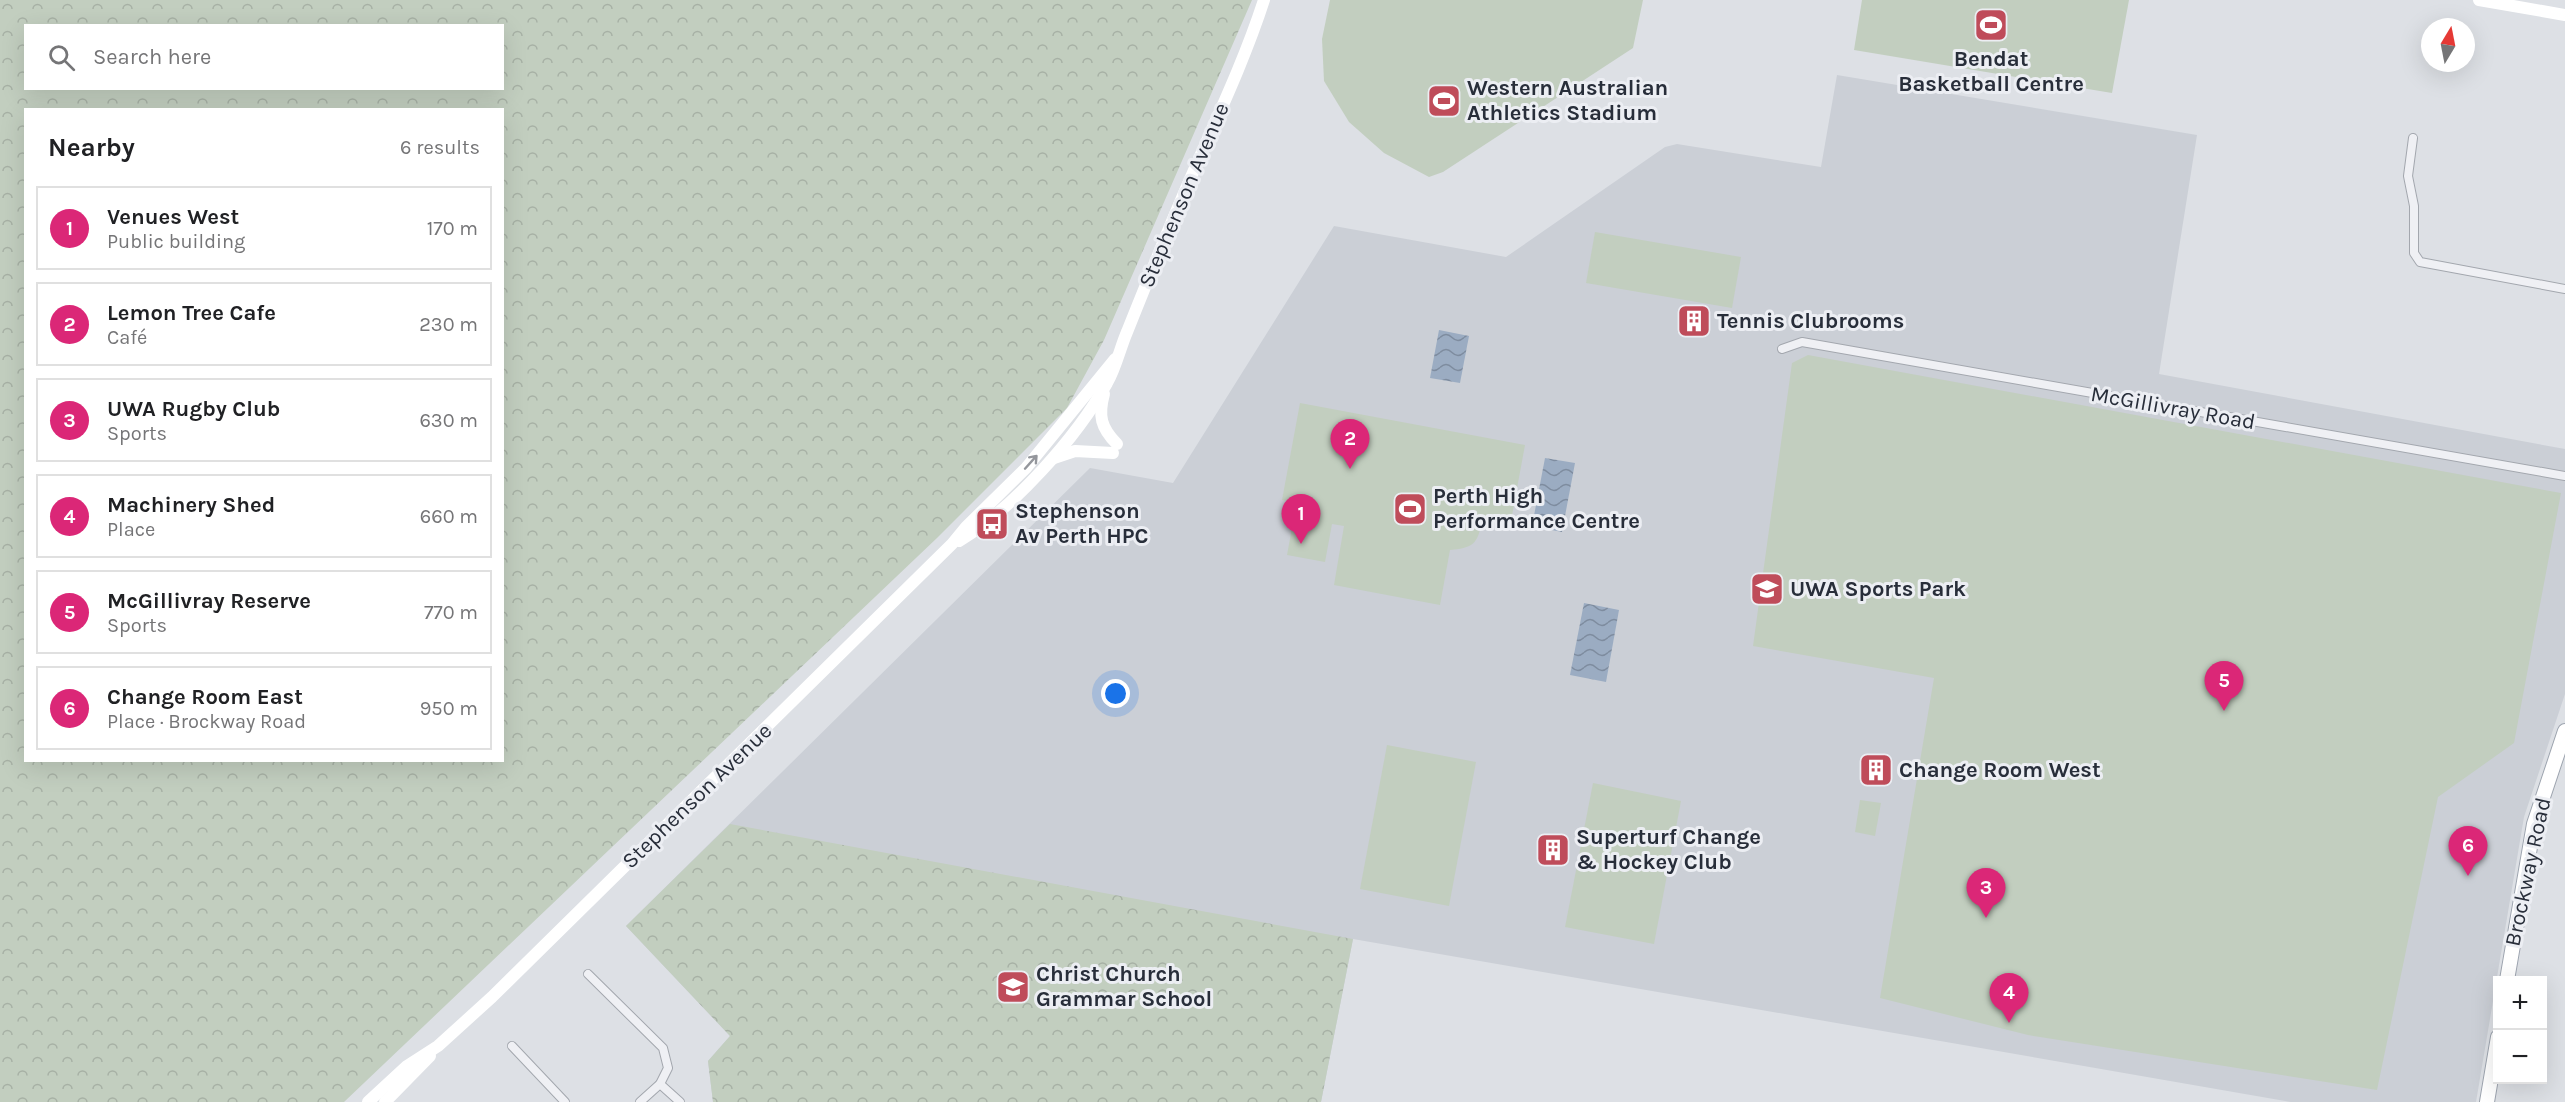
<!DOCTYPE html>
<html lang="en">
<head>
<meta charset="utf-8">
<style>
	:root { --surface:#fff; --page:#f2f2f2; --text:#202124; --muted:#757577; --line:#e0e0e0; --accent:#db2777 }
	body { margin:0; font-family:Karla,sans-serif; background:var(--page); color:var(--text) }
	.controls { position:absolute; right:18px; bottom:18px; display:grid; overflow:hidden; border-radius:0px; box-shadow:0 6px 24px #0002 }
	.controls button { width:54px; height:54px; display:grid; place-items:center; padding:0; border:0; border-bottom:2px solid var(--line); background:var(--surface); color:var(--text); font:30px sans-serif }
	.compass { position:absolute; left:2421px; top:18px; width:54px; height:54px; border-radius:50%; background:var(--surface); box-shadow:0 6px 24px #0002; rotate:10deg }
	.you { position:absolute; left:1116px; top:694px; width:21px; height:21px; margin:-15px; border:4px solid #fff; border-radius:50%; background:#1a73e8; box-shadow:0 0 0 9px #1a73e833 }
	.badge { display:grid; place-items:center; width:39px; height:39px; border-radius:50%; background:var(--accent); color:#fff; font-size:20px; font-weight:700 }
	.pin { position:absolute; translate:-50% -50px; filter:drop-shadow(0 2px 3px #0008) }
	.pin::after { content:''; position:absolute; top:32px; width:21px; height:18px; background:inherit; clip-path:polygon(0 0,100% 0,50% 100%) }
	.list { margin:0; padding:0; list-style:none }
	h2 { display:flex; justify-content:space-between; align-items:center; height:78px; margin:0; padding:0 24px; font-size:26px }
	h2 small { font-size:20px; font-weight:400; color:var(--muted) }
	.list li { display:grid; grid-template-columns:39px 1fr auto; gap:18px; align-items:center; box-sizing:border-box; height:84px; margin:0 12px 12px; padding:0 12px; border:2px solid var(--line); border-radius:0px }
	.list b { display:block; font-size:22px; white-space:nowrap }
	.list p { margin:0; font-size:20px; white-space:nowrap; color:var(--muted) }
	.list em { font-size:20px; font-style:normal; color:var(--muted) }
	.icon { flex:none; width:33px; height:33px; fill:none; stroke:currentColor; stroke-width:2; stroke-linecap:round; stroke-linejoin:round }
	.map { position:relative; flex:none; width:2565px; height:1102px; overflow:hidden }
	.search { position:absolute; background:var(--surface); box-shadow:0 6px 24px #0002; left:24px; top:24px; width:480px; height:66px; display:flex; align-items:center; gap:15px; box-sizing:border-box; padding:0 21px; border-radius:0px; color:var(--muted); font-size:22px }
	.panel { position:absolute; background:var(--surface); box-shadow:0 6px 24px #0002; left:24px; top:108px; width:480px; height:654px; border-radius:0px }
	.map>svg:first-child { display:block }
	.built { fill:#cbcfd6 }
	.grass { fill:#c2cebf }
	.forest { fill:url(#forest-crowns); fill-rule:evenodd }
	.water { fill:url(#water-waves) }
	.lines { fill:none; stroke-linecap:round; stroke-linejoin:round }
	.street-casing { stroke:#a3a7ae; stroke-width:10 }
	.primary-casing { stroke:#9da4af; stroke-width:16 }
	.street { stroke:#eff0f4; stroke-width:8 }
	.secondary { stroke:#fff; stroke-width:12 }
	.primary { stroke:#fff; stroke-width:14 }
	.oneway { stroke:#94969c }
	.labels { text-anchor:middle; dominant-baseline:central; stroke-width:6; stroke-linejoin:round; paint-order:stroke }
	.poi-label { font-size:22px; font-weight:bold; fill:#282e3a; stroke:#eceef3; text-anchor:start }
	.street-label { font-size:22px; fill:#282e3a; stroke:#eceef3 }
</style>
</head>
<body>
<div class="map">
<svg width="2565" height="1102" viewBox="0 0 2565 1102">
	<defs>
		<pattern id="forest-crowns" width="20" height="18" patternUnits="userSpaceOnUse" patternTransform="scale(1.5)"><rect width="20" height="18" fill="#c2cebf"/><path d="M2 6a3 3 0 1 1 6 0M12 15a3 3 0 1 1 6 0" fill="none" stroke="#a7b1a5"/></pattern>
		<pattern id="water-waves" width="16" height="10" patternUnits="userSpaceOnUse" patternTransform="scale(1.5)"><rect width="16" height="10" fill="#9bacc2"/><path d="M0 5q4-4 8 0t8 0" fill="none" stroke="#7e8c9f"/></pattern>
	</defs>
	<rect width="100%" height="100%" fill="#dde0e5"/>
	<path class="built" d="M1837 75 2197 135 2159 374 2565 449V694L2524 817 2476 1102H2291L1353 939 1321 1102H713L708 1061 730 1036 626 926 1090 468 1173 483 1334 226 1506 257 1665 147 1677 144 1821 167Z"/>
	<g class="grass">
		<path d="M1330 0H1643L1633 48 1443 172 1429 177 1384 153 1349 122 1324 81 1322 39Z"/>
		<path d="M1862 0H2129L2112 93 1854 50Z"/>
		<path d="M1595 232 1741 257 1732 308 1586 283Z"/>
		<path d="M1808 355 2561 493 2514 743 2438 797 2377 1090 2028 1035 1880 998 1934 678 1753 646 1792 363Z"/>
		<path d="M1300 403 1525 445 1511 521 1483 516C1478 541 1477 548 1450 550L1440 605 1334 585 1344 526 1332 524 1325 562 1287 555 1292 528 1307 531 1316 523 1308 515 1304 504 1282 500Z"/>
		<path d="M1387 745 1476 762 1449 906 1360 889Z"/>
		<path d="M1593 783 1681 801 1654 944 1565 927Z"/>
		<path d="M1860 800 1881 803 1875 836 1855 832Z"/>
	</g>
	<g class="forest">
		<path d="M0 0H1252L1104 340 1067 408 937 538 344 1102H0ZM26 26H502V88H26ZM26 110H502V760H26Z"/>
		<path d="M730 824 1353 939 1321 1102H713L708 1061 730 1036 626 926Z"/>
	</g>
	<g class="water">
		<path d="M1439 330 1469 336 1460 383 1430 378Z"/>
		<path d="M1545 458 1575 463 1562 532 1532 526Z"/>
		<path d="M1584 603 1619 610 1606 682 1570 675Z"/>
	</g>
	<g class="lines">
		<defs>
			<g id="street">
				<path d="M2413 138 2408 176 2414 206V253L2420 262 2565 289"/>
				<path d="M1782 349 1802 342 2565 476"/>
				<path d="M588 974 663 1048 668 1068 660 1084"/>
				<path d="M512 1046 565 1102"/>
				<path d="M640 1102 660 1084 680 1102"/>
			</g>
			<g id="primary">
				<path d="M2507 980 2534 824 2565 731"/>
				<path d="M2487 1102 2498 1037"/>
			</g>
		</defs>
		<use href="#street" class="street-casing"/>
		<use href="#primary" class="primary-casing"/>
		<use href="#street" class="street"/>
		<g class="secondary">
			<path d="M2479 0 2565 15"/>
			<path d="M1104 394C1098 416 1101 428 1117 444"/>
			<path d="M1054 458 1075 451 1113 453"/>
			<path d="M959 541C1013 509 1077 437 1107 383 1116 368 1120 348 1127 332 1145 287 1163 242 1182 198 1210 132 1242 68 1264 0"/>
			<path d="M368 1102 407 1066 438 1046 492 997 952 544 966 527 1026 468 1115 359"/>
			<path d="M385 1102 430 1056"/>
		</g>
		<use href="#primary" class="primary"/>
	</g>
	<defs><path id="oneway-shaft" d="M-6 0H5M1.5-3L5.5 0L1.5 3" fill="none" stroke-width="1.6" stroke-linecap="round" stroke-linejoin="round" transform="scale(1.5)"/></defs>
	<use class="oneway" href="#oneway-shaft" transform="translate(1031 462) rotate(-48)"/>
	<defs>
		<symbol id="stadium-square" viewBox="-11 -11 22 22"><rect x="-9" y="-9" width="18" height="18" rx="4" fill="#bf4c5a" stroke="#eceef3"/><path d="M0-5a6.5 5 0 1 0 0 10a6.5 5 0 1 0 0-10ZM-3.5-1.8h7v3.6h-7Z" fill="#fff"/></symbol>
		<symbol id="building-square" viewBox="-11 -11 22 22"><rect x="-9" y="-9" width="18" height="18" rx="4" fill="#bf4c5a" stroke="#eceef3"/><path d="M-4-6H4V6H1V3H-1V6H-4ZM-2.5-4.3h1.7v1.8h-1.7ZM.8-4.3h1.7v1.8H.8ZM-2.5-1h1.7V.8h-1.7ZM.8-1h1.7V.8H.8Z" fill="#fff"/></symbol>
		<symbol id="bus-square" viewBox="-11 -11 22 22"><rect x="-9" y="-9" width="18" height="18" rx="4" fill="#bf4c5a" stroke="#eceef3"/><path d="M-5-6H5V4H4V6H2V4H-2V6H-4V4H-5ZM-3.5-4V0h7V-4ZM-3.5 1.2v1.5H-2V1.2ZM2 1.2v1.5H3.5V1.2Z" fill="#fff"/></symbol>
		<symbol id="university-square" viewBox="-11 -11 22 22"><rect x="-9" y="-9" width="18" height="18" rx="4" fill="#bf4c5a" stroke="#eceef3"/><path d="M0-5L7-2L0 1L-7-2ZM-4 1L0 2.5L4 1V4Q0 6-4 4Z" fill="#fff"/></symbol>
		<symbol id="school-square" viewBox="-11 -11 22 22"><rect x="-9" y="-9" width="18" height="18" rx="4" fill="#bf4c5a" stroke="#eceef3"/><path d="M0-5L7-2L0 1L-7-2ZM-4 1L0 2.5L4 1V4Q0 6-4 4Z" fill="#fff"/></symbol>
	</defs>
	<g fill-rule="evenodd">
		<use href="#stadium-square" x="1972" y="6" width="38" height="38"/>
		<use href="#stadium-square" x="1425" y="82" width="38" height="38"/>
		<use href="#building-square" x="1675" y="302" width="38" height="38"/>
		<use href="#stadium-square" x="1391" y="490" width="38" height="38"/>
		<use href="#bus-square" x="973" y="505" width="38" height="38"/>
		<use href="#university-square" x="1748" y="570" width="38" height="38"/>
		<use href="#building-square" x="1857" y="751" width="38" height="38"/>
		<use href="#building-square" x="1534" y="831" width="38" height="38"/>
		<use href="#school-square" x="994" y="968" width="38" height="38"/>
	</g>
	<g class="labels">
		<g class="poi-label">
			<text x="1991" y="59" text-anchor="middle">Bendat<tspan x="1991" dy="25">Basketball Centre</tspan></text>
			<text x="1467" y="88">Western Australian<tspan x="1467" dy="25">Athletics Stadium</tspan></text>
			<text x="1717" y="321">Tennis Clubrooms</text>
			<text x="1433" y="496">Perth High<tspan x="1433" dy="25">Performance Centre</tspan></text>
			<text x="1015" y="511">Stephenson<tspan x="1015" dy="25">Av Perth HPC</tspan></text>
			<text x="1790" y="589">UWA Sports Park</text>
			<text x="1899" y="770">Change Room West</text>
			<text x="1576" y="837">Superturf Change<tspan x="1576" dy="25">&amp; Hockey Club</tspan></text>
			<text x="1036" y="974">Christ Church<tspan x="1036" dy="25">Grammar School</tspan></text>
		</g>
		<g class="street-label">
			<text transform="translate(1184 195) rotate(-67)">Stephenson Avenue</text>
			<text transform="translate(2173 408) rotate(10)">McGillivray Road</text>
			<text transform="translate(697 796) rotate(-44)">Stephenson Avenue</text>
			<text transform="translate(2528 872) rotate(-78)">Brockway Road</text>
		</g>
	</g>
</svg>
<div class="controls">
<button>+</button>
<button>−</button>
</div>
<svg class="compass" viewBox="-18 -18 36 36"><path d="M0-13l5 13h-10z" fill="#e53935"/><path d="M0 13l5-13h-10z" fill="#757577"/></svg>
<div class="you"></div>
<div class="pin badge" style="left:1301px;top:544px">1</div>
<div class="pin badge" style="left:1350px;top:469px">2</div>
<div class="pin badge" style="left:1986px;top:918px">3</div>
<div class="pin badge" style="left:2009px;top:1023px">4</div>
<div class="pin badge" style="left:2224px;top:711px">5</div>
<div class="pin badge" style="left:2468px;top:876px">6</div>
<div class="search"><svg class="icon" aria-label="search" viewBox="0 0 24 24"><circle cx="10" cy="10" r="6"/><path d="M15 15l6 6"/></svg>Search here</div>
<section class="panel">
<h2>Nearby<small>6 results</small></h2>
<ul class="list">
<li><span class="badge">1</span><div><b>Venues West</b><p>Public building</p></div><em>170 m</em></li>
<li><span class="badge">2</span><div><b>Lemon Tree Cafe</b><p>Café</p></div><em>230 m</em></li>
<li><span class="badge">3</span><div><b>UWA Rugby Club</b><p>Sports</p></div><em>630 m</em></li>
<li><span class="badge">4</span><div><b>Machinery Shed</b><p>Place</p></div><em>660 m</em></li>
<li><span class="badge">5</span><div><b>McGillivray Reserve</b><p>Sports</p></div><em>770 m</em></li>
<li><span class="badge">6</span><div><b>Change Room East</b><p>Place · Brockway Road</p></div><em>950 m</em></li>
</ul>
</section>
</div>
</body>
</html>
